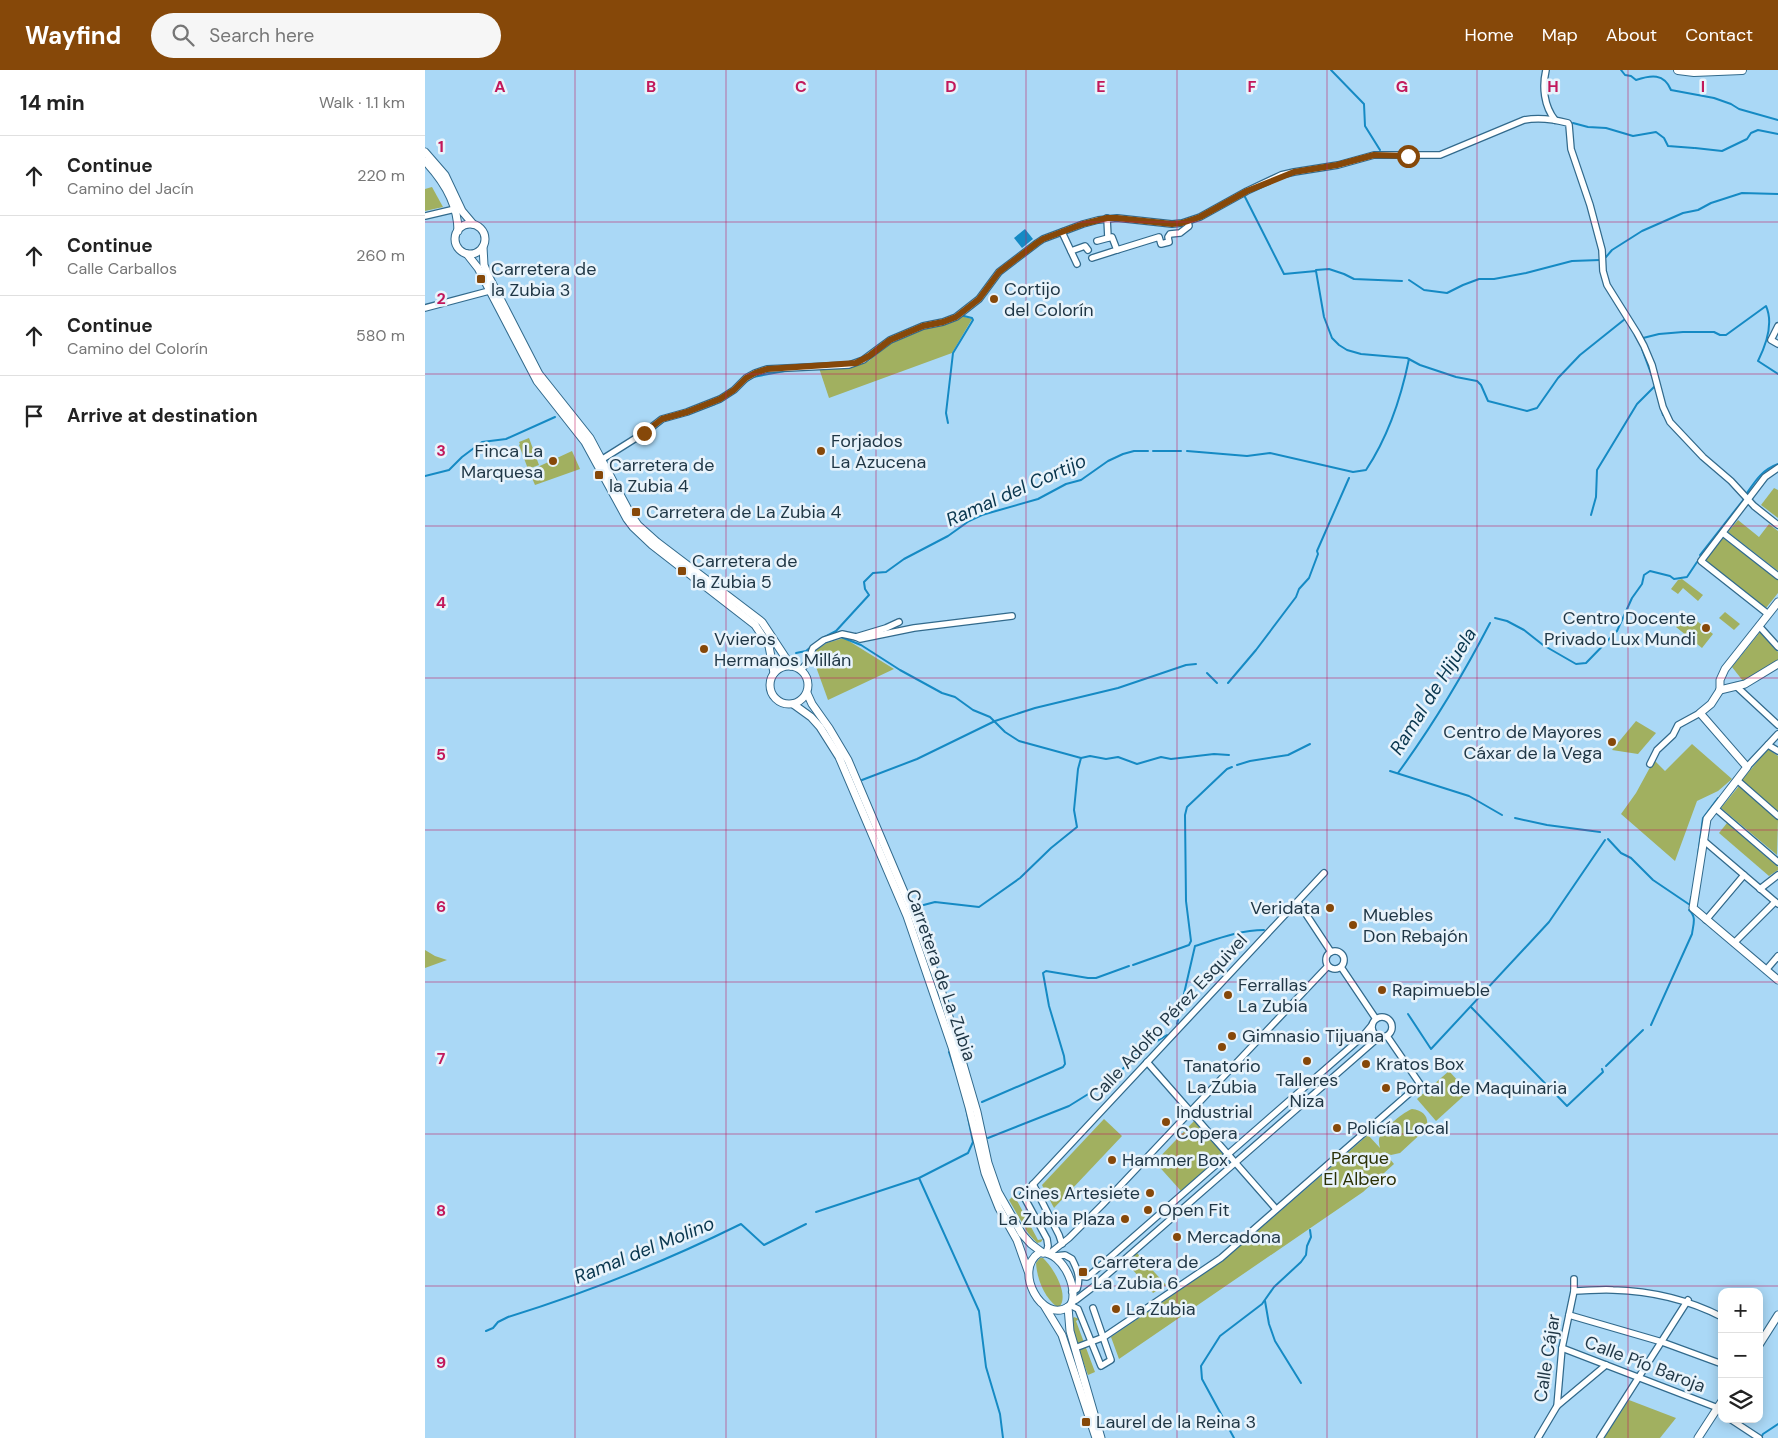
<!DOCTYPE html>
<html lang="en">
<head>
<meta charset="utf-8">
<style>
	:root { --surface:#fff; --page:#f6f6f6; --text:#222; --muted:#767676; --line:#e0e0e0; --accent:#864809 }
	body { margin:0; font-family:"DM Sans",sans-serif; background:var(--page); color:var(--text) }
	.controls { position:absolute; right:15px; bottom:15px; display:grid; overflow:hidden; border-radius:10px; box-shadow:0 2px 12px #0003 }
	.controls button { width:45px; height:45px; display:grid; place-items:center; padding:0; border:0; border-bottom:1px solid var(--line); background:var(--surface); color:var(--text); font:25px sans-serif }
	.stop { position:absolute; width:15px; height:15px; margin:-11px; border:4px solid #864809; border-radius:50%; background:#fff }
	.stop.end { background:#864809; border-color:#fff; box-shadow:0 1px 5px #0008 }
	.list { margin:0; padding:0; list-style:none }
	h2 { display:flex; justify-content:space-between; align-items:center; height:65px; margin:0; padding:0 20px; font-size:21px }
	h2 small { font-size:16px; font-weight:400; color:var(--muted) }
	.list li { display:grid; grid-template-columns:32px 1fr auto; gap:15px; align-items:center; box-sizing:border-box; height:80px; padding:0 20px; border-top:1px solid var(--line) }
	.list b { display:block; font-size:19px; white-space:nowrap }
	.list p { margin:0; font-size:16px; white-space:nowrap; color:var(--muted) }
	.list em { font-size:16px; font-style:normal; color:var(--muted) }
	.icon { flex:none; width:28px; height:28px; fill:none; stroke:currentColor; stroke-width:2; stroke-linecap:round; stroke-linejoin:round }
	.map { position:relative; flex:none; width:1353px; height:1368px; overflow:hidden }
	header { display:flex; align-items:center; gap:30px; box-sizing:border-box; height:70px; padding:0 25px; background:var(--accent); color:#fff }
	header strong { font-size:24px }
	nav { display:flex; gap:28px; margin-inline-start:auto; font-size:18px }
	.search { width:350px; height:45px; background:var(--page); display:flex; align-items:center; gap:12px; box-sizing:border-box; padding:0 18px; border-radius:28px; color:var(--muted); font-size:19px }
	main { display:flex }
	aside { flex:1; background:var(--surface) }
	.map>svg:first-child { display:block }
	.green { fill:#a1b060 }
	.water { fill:#158ac4 }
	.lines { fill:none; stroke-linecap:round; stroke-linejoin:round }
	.stream { stroke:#158ac4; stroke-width:2 }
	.minor-casing { stroke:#326a8c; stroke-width:8 }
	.tertiary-casing { stroke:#326a8c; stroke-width:9 }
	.secondary-casing { stroke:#326a8c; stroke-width:10 }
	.minor { stroke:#fff; stroke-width:5.5 }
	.tertiary { stroke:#fff; stroke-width:7 }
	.secondary { stroke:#fff; stroke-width:8 }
	.route { stroke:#864809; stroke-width:6 }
	.grid { fill:none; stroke:#c2185b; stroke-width:1; stroke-opacity:0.55 }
	.poi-dot { fill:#864809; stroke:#e8f3fb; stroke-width:2 }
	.labels { text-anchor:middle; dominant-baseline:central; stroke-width:5; stroke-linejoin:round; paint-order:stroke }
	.poi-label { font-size:18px; fill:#1f3645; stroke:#e8f3fb; text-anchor:start }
	.street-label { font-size:18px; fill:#1f3645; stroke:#e8f3fb }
	.park-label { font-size:18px; fill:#2b3106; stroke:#e8f3fb }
	.water-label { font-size:19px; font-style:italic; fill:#09364e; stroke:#e8f3fb }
	.grid-label { font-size:16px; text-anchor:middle; font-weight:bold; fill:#c2185b; stroke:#e8f3fb; stroke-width:5; stroke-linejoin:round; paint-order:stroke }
</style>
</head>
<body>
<header>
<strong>Wayfind</strong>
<div class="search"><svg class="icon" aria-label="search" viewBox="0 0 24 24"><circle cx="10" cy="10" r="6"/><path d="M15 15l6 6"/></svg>Search here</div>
<nav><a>Home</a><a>Map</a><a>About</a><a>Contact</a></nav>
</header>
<main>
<aside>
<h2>14 min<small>Walk · 1.1 km</small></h2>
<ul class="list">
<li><svg class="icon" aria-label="ahead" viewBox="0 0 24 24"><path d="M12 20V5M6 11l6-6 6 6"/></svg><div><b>Continue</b><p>Camino del Jacín</p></div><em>220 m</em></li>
<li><svg class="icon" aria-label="ahead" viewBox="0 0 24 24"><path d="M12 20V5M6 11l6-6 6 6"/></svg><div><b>Continue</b><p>Calle Carballos</p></div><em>260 m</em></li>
<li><svg class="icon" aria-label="ahead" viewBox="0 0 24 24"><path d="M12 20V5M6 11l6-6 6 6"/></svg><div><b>Continue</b><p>Camino del Colorín</p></div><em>580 m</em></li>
<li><svg class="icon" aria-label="arrive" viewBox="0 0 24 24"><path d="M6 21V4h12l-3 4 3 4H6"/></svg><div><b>Arrive at destination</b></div></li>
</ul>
</aside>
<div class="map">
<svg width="1353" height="1368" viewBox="0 0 1353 1368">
	<rect width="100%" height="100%" fill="#aad8f6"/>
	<g class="green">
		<path d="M7 117 18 137 0 141V119Z"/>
		<path d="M536 246 547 249 527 283 404 328 394 298 428 296 444 291 464 273 499 257Z"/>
		<path d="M104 368 114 395 103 399 94 375 95 374 94 372Z"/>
		<path d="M147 381 155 399 110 415 104 401Z"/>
		<path d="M1349 418 1353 420V448L1336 435Z"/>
		<path d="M1313 450 1334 467 1344 454 1353 461V501L1303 462Z"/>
		<path d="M1298 468 1353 510V523L1341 538 1280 491Z"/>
		<path d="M1257 509 1278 525 1273 531 1258 518 1253 524 1246 519 1253 510Z"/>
		<path d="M1300 542 1315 554 1309 560 1294 548Z"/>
		<path d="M1262 543 1288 564 1277 578 1251 557Z"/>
		<path d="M1335 562 1353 582V590L1318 611 1307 597Z"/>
		<path d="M419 568 469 599 403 630 390 594 391 580 402 573Z"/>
		<path d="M1211 651 1231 663 1213 684 1187 680Z"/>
		<path d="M1267 674 1307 709 1293 721 1272 731 1250 791 1196 744 1211 723 1229 690 1240 701Z"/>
		<path d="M1343 679 1353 686V743L1317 710Z"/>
		<path d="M1314 716 1353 750 1352 785 1296 738Z"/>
		<path d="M1302 753 1353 797V800L1344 806 1294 763Z"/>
		<path d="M0 880 10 886 22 890 0 898Z"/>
		<path d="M1024 1001 1043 1022 1011 1051 992 1029Z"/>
		<path d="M987 1039C999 1040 1005 1048 1001 1059L975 1083 966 1085 959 1082 969 1094 938 1122 694 1289 686 1267 798 1191 943 1065 955 1078C954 1074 953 1070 955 1066 958 1059 980 1041 987 1039Z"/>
		<path d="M679 1049 697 1066 629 1138 617 1115Z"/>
		<path d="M769 1051 798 1084 756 1121 730 1092Z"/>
		<path d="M589 1125 613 1170 618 1169 616 1172 612 1173 603 1163 584 1130Z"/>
		<path d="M712 1183 741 1215 728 1223 701 1192Z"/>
		<path d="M615 1188H618C628 1197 644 1224 635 1236L632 1237C619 1227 612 1209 611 1193Z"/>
		<path d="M649 1247 654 1249 651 1251 670 1302 663 1305 647 1260V1249Z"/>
		<path d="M1204 1330 1251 1348 1235 1368H1179Z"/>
	</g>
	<path class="water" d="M600 159 608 169 597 178 589 168Z"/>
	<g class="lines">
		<g class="stream">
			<path d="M906 0 939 34 940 56 955 80"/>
			<path d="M1196 0 1200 5 1206 6 1211 10C1226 5 1239 3 1246 20L1289 28 1306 34 1314 39 1353 50"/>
			<path d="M1148 53 1163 57 1181 58 1208 66 1231 62 1239 68 1243 76 1269 78"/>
			<path d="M1270 78 1297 81 1322 69 1326 63 1333 60 1353 64"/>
			<path d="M819 125 859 204 891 201 899 247 907 268 914 275 922 280 936 284 982 288 995 295 1031 307 1052 311 1056 315 1063 331 1102 341 1112 338 1133 308 1155 285 1200 249"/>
			<path d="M1181 187 1187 180 1217 161 1258 143 1273 140 1286 133 1317 123 1353 124"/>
			<path d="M891 200 904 199 919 204 929 209 977 211"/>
			<path d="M984 210 999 220 1022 223 1038 215 1054 209H1069L1101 203 1147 191 1175 190"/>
			<path d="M1218 268 1234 264 1258 262H1289L1295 265H1301L1341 236C1349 254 1341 275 1333 291L1353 304"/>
			<path d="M1217 279 1228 309"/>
			<path d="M440 291 448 286"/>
			<path d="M318 314 328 307 365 300"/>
			<path d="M1231 319 1238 345"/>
			<path d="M271 341 290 334"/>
			<path d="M523 353 521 343 528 283 548 250 547 248 535 245"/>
			<path d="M212 371 223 364 240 350"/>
			<path d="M728 381H756"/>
			<path d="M762 381 822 386 845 383 928 402 941 400C963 367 976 328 984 289"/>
			<path d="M0 406 24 400 37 387 57 372 81 369 130 347"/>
			<path d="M1322 423C1331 410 1337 400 1353 394"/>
			<path d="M1166 445 1171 427 1172 400 1212 334 1230 316"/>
			<path d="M1275 485 1319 429"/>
			<path d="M1070 548 1082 551 1099 560 1118 575 1151 594 1161 593 1192 561 1207 528 1217 514 1219 505 1225 501 1245 506 1249 509 1262 507 1272 492"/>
			<path d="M416 567 436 575 475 600 517 623 530 627 548 640 565 647 580 662 594 671 656 688 665 686 681 689 693 687 712 694 736 687 746 689 789 684 804 685"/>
			<path d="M394 570 411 561 444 525 440 519 439 512 448 503 461 502 479 489 523 466 544 451 557 445 613 429 641 414 656 410 683 391 698 384 709 381H723"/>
			<path d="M371 583 381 581 387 576"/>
			<path d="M782 603 792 613"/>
			<path d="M803 613 831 580 871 527 874 519 884 508 893 484 892 481 924 408"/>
			<path d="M812 695 825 691 863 685 885 674"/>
			<path d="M965 701 1044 726 1077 745"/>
			<path d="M973 703C1008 655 1038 605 1065 553"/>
			<path d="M437 710 492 689 570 651 610 638 693 618 761 595 771 594"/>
			<path d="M1090 748 1122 755 1175 762"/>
			<path d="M1183 769 1196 783 1206 788 1228 810 1265 835 1266 827"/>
			<path d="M1273 785 1278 748 1293 728"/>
			<path d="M491 837 510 832 554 837 595 808 626 778 652 757 649 740 653 699 656 688"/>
			<path d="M708 895 764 875 766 871 761 831 760 745 762 737 802 699 807 697"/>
			<path d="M1046 937 1142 1036 1178 1002 1177 999"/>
			<path d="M983 944 1006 979 1124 852 1180 770"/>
			<path d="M752 954 770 876C792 869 815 860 839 860"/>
			<path d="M1226 955 1267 864C1268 855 1272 847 1264 840"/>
			<path d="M524 982 530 1000"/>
			<path d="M1181 996 1218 960"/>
			<path d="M557 1032 638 997 640 994 639 986 624 936 618 903 621 901 663 908H671L704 896"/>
			<path d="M541 1038 548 1072"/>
			<path d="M563 1068 644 1036 689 1008 713 983 742 965"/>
			<path d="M494 1108 554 1241 561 1297 575 1344 578 1368"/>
			<path d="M391 1142 494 1108 543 1083 548 1072"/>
			<path d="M840 1231 844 1254 850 1271 876 1313"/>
			<path d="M61 1261 68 1258 73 1252 83 1247C164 1222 241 1191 316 1154L339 1175 381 1154"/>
			<path d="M809 1368 777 1309 776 1296 795 1266 837 1234 849 1217 876 1192 881 1185 882 1176 886 1167 885 1160"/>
			<path d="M1336 1368 1338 1364 1353 1354"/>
		</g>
		<defs>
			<g id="minor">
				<path d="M1121 0C1117 17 1119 36 1130 50"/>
				<path d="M0 146 30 139"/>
				<path d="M682 148 683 168"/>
				<path d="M637 162 652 194"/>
				<path d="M692 180 734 167 736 174 744 172 743 167 745 164 755 163 764 156 763 152"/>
				<path d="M646 181 660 176 663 180"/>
				<path d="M667 188 692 180 687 167 672 171"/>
				<path d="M0 238 64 221"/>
				<path d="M1353 256 1346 270 1353 274"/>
				<path d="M176 390 219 363 237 349 262 342 295 329 309 320 321 308 330 303 342 299 424 295 438 290 465 270 498 256 518 252 531 247 554 229 574 202 612 173 618 169 658 154 673 150 692 148 747 154 757 153 775 147 822 121 856 105 869 102 913 95 949 85H1015L1099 50C1114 47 1128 49 1143 53L1144 55 1146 79 1165 135 1177 180 1178 201 1182 215 1212 263 1219 276 1227 295 1238 337 1245 352 1278 387 1306 411 1329 436 1353 455"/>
				<path d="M1298 463 1353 506"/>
				<path d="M1343 544 1276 491 1340 407 1353 398"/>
				<path d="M1334 556 1353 577"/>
				<path d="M431 567 435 569 489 558 587 546"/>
				<path d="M376 600 382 593 388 578 399 570 417 564 431 567 461 558 474 552"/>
				<path d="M1311 616 1353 655"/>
				<path d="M1343 675 1353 681"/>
				<path d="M1225 694 1232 680 1248 665 1253 655 1275 643"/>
				<path d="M1322 697 1353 664"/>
				<path d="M1312 710 1353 746"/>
				<path d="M1290 738 1353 792"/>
				<path d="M1278 770 1353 834"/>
				<path d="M1335 819 1353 805"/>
				<path d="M873 832 906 882"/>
				<path d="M1281 850 1319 805"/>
				<path d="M1309 873 1350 832"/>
				<circle cx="910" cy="890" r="9"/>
				<path d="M916 897 951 949"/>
				<path d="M1341 900 1353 886"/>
				<circle cx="957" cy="957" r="10"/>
				<path d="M722 992 851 1139"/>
				<path d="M608 1114 634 1165 637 1174"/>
				<path d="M621 1183 623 1176 622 1169 598 1125 899 803"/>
				<path d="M624 1184 644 1168 677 1135 903 896"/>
				<path d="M629 1186 640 1185 647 1189C652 1199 656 1207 652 1219L647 1222"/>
				<path d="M654 1206 662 1207 665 1205 937 967 947 955"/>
				<path d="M1149 1221C1162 1221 1176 1219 1188 1220 1225 1221 1264 1230 1297 1247"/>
				<path d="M647 1232 651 1230 668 1217 954 967"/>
				<path d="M645 1235 653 1239 676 1296 686 1290 668 1238"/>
				<path d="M1144 1245 1237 1272 1297 1294"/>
				<path d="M650 1278 679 1267 796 1188 995 1014 962 966"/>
				<path d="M1137 1278 1293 1338"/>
				<path d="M1132 1336 1181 1295"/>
				<path d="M1305 1349 1334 1368"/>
				<path d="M1113 1368 1132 1336 1137 1278 1149 1221V1209"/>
				<path d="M1175 1368 1263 1230"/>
			</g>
			<g id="tertiary">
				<path d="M0 82 20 105 37 141 48 154"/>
				<path d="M0 91C18 110 33 134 33 161"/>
				<circle cx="45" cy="169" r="15"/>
				<path d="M58 177 59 195 63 205 114 304 165 368 206 445 213 455 232 472 337 552 366 596"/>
				<path d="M42 184 53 198 112 311 160 372 202 449 208 457 227 475 330 555 344 576 349 603"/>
				<circle cx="364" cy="615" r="19"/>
				<path d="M1295 620 1286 634 1275 643 1322 697 1282 749 1268 838 1353 910"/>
				<path d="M1295 620V610L1300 599 1353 532"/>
				<path d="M1295 620 1320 614 1353 594"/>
				<path d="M382 623 387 634 404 658 423 690 490 848 517 923 533 977 552 1042 563 1093 573 1122 597 1164 606 1174 618 1183"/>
				<path d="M368 634 386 647 395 657 414 687 482 846 527 977 544 1037 560 1103 574 1138 592 1170 603 1201"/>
				<path d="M614 1183C640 1179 657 1228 643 1237 617 1254 588 1200 614 1183Z"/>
				<path d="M620 1237 637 1265 671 1368"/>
				<path d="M643 1237 645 1261 676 1368"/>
				<path d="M1334 1275 1353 1245"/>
				<path d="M1273 1368 1297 1331"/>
			</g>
			<path id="secondary" d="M1253 0 1269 2 1317 0"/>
		</defs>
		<use href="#minor" class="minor-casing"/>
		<use href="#tertiary" class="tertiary-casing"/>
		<use href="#secondary" class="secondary-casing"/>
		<use href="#minor" class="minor"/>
		<use href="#tertiary" class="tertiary"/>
		<use href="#secondary" class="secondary"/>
	</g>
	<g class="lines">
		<path class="route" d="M219 363 237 349 262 342 295 329 309 320 321 308 330 303 342 299 431 293 444 286 465 270 498 256 518 252 531 247 554 229 574 202 612 173 618 169 658 154 682 148H692L747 154 757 153 775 147 822 121 869 102 912 95 949 85 983 86"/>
	</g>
	<path class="grid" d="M150 0V1368M301 0V1368M451 0V1368M601 0V1368M752 0V1368M902 0V1368M1052 0V1368M1203 0V1368M0 152H1353M0 304H1353M0 456H1353M0 608H1353M0 760H1353M0 912H1353M0 1064H1353M0 1216H1353"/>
	<g class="poi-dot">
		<rect x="51" y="204" width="10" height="10" rx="2.5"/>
		<circle cx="569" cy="229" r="5"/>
		<circle cx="396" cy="381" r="5"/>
		<circle cx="128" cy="391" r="5"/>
		<rect x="169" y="400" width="10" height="10" rx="2.5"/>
		<rect x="206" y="437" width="10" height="10" rx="2.5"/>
		<rect x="252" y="496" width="10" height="10" rx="2.5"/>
		<circle cx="1281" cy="558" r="5"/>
		<circle cx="279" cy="579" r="5"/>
		<circle cx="1187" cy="672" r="5"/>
		<circle cx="905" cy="838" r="5"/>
		<circle cx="928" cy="855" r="5"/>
		<circle cx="957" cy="920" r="5"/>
		<circle cx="803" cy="925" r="5"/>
		<circle cx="807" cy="966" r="5"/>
		<circle cx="797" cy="977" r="5"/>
		<circle cx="882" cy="991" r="5"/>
		<circle cx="941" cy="994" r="5"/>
		<circle cx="961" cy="1018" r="5"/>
		<circle cx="741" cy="1052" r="5"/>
		<circle cx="912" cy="1058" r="5"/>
		<circle cx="687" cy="1090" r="5"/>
		<circle cx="725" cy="1123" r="5"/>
		<circle cx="723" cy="1140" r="5"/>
		<circle cx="700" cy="1149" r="5"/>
		<circle cx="752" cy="1167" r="5"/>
		<rect x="653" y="1197" width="10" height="10" rx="2.5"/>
		<circle cx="691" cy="1239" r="5"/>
		<rect x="656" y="1347" width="10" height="10" rx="2.5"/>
	</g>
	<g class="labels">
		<g class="poi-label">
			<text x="66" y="199">Carretera de<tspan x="66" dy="21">la Zubia 3</tspan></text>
			<text x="579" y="219">Cortijo<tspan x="579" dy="21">del Colorín</tspan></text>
			<text x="406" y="371">Forjados<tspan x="406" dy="21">La Azucena</tspan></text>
			<text x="118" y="381" text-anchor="end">Finca La<tspan x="118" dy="21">Marquesa</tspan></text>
			<text x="184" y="395">Carretera de<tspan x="184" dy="21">la Zubia 4</tspan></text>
			<text x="221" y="442">Carretera de La Zubia 4</text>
			<text x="267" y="491">Carretera de<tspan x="267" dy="21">la Zubia 5</tspan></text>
			<text x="1271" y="548" text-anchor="end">Centro Docente<tspan x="1271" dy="21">Privado Lux Mundi</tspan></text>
			<text x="289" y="569">Vvieros<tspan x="289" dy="21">Hermanos Millán</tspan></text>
			<text x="1177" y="662" text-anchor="end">Centro de Mayores<tspan x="1177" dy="21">Cáxar de la Vega</tspan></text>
			<text x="895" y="838" text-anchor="end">Veridata</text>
			<text x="938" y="845">Muebles<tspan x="938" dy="21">Don Rebajón</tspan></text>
			<text x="813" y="915">Ferrallas<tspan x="813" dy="21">La Zubia</tspan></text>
			<text x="967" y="920">Rapimueble</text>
			<text x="817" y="966">Gimnasio Tijuana</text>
			<text x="951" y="994">Kratos Box</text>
			<text x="797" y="996" text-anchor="middle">Tanatorio<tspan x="797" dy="21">La Zubia</tspan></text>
			<text x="882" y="1010" text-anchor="middle">Talleres<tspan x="882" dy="21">Niza</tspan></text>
			<text x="971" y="1018">Portal de Maquinaria</text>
			<text x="751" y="1042">Industrial<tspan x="751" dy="21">Copera</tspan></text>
			<text x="922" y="1058">Policía Local</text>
			<text x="697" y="1090">Hammer Box</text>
			<text x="715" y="1123" text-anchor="end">Cines Artesiete</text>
			<text x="733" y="1140">Open Fit</text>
			<text x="690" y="1149" text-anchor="end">La Zubia Plaza</text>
			<text x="762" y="1167">Mercadona</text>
			<text x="668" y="1192">Carretera de<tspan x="668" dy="21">La Zubia 6</tspan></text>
			<text x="701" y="1239">La Zubia</text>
			<text x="671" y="1352">Laurel de la Reina 3</text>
		</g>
		<g class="street-label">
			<text transform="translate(516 905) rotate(71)">Carretera de La Zubia</text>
			<text transform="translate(743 948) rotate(-47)">Calle Adolfo Pérez Esquivel</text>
			<text transform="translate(1122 1288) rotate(-81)">Calle Cájar</text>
			<text transform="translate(1220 1294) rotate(21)">Calle Pío Baroja</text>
		</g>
		<g class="park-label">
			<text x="935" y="1088">Parque<tspan x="935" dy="21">El Albero</tspan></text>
		</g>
		<g class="water-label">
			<text transform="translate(591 420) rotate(-24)">Ramal del Cortijo</text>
			<text transform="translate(1008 621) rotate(-58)">Ramal de Hijuela</text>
			<text transform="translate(219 1180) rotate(-22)">Ramal del Molino</text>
		</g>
	</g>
	<g class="grid-label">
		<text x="75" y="22">A</text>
		<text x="226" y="22">B</text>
		<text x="376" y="22">C</text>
		<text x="526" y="22">D</text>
		<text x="676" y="22">E</text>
		<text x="827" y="22">F</text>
		<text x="977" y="22">G</text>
		<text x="1128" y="22">H</text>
		<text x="1278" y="22">I</text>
		<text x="16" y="82">1</text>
		<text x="16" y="234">2</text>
		<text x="16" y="386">3</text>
		<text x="16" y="538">4</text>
		<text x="16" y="690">5</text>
		<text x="16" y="842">6</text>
		<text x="16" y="994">7</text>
		<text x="16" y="1146">8</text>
		<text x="16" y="1298">9</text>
	</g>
</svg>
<div class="controls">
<button>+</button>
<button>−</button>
<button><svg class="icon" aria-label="layers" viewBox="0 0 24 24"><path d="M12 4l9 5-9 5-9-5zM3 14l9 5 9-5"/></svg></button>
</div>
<div class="stop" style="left:983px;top:86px"></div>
<div class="stop end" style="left:219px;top:363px"></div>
</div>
</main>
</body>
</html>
